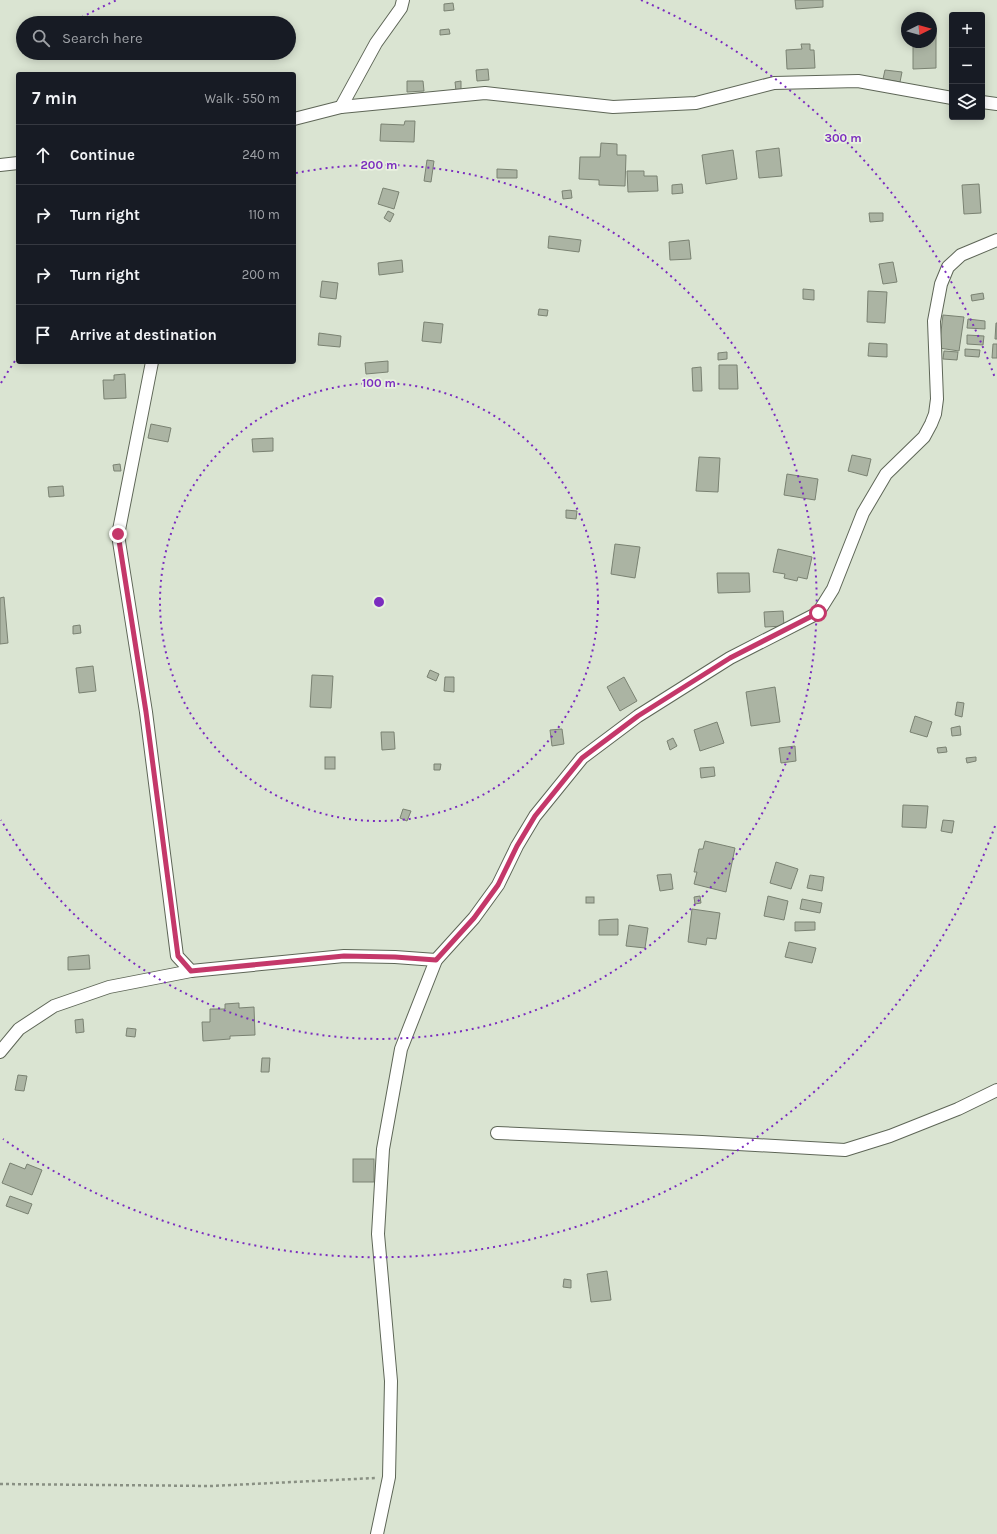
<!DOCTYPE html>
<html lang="en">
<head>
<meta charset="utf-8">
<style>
	:root { --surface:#171b24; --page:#20242c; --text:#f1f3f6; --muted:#9ea1a6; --line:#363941 }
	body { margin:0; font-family:Karla,sans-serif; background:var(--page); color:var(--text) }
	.controls { position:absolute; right:12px; top:12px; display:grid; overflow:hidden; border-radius:4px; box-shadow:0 2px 10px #0003 }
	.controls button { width:36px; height:36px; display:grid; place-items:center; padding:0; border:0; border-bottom:1px solid var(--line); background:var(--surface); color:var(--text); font:20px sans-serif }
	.compass { position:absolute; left:901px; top:12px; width:36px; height:36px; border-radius:50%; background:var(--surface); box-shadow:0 2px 10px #0003; rotate:85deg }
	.stop { position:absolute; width:12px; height:12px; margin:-9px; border:3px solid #c4386a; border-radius:50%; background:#fff }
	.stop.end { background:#c4386a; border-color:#fff; box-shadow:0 1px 4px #0008 }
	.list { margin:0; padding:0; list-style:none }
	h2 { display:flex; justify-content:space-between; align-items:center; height:52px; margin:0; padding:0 16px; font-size:17px }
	h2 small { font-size:13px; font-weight:400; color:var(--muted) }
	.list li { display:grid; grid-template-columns:26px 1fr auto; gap:12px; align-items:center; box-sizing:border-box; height:60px; padding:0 16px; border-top:1px solid var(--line) }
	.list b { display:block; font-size:15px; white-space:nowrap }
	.list em { font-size:13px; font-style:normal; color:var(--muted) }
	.icon { flex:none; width:22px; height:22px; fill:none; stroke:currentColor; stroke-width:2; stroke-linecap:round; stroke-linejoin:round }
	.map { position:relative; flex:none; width:997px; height:1534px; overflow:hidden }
	.search { position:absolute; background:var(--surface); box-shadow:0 2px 10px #0003; left:16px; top:16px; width:280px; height:44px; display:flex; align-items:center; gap:10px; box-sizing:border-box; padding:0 14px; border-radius:22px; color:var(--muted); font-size:15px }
	.panel { position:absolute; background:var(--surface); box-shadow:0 2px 10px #0003; left:16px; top:72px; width:280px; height:292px; border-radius:4px }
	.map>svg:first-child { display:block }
	.building { fill:#abb4a3; stroke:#7a8272 }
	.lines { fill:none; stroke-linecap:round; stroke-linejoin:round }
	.street-casing { stroke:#5e6657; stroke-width:14 }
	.path { stroke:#899083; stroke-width:2.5; stroke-dasharray:3 3; stroke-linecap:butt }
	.street { stroke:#fff; stroke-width:12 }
	.route { stroke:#c4386a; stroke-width:5 }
	.ring { fill:none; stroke:#7b2cbf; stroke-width:2; stroke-dasharray:2 4 }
	.centre { fill:#7b2cbf; stroke:#e8f1df; stroke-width:2 }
	.ring-label { font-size:12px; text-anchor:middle; font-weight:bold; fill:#7b2cbf; stroke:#e8f1df; stroke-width:3.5; stroke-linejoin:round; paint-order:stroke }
</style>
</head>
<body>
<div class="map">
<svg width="997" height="1534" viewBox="0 0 997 1534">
	<rect width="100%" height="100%" fill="#dae4d2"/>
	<g class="building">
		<path d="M795 0H823V7L796 9Z"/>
		<path d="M453 3 454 10 444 11V4Z"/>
		<path d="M449 29 450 34 440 35V30Z"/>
		<path d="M931 33H936V68L913 69V42H931Z"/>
		<path d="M801 44H810V50H814L815 68 787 69 786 50 802 49Z"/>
		<path d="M488 69 489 80 477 81 476 70Z"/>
		<path d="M885 70 902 72 900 82 883 79Z"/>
		<path d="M407 81H423L424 91 407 92Z"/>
		<path d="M461 81V90L456 91 455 82Z"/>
		<path d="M405 121H415L414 142 380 141 381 124 404 125Z"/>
		<path d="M601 143 617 144V155H626L625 186 599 185V180L579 179 580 157H600Z"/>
		<path d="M779 148 782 176 759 178 756 151Z"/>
		<path d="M733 150 737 179 706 184 702 155Z"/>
		<path d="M427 160 434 161 431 182 424 181Z"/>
		<path d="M497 169 517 170V178H497Z"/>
		<path d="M627 171H644V176H657L658 191 628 192Z"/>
		<path d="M682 184 683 193 672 194V185Z"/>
		<path d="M979 184 981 213 964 214 962 185Z"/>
		<path d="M383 188 399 192 394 209 378 204Z"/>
		<path d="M571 190 572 198 563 199 562 191Z"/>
		<path d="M388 211 394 214 390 222 384 218Z"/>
		<path d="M869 213H883V221L870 222Z"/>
		<path d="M549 236 581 240 579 252 548 248Z"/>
		<path d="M689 240 691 259 670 260 669 242Z"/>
		<path d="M402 260 403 272 379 275 378 263Z"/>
		<path d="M893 262 897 282 883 284 879 264Z"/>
		<path d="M322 281 338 283 336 299 320 297Z"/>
		<path d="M803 289 814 290V300L803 299Z"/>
		<path d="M868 291 887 292 885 323 867 322Z"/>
		<path d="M983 293 984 299 972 301 971 295Z"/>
		<path d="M539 309 548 310 547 316 538 315Z"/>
		<path d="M943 315 964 317 959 351 939 348Z"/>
		<path d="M968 319 985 321V329L967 328Z"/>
		<path d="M424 322 443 324 441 343 422 341Z"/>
		<path d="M996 323H997V339H995Z"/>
		<path d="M319 333 341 336 340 347 318 345Z"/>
		<path d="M967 335 984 336 983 345 967 344Z"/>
		<path d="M869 343 887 344V357L868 356Z"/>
		<path d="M993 344H997V358H992Z"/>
		<path d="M965 349 980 350 979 357 965 356Z"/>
		<path d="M944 351 958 352 957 360 943 359Z"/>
		<path d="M727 352V359L718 360V353Z"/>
		<path d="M388 361V372L366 374 365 363Z"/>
		<path d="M719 365H737L738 389H719Z"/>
		<path d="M701 367 702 391H693L692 368Z"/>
		<path d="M125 374 126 398 104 399 103 380H114V375Z"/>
		<path d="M151 424 171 428 168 442 148 438Z"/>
		<path d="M273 438V451L253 452 252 439Z"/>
		<path d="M852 455 871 459 867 476 848 471Z"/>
		<path d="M699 457 720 458 718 492 696 491Z"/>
		<path d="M120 464 121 471H114L113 465Z"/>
		<path d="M787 474 818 479 815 500 784 495Z"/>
		<path d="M63 486 64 496 49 497 48 487Z"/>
		<path d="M566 510 577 511 576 519 566 518Z"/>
		<path d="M615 544 640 547 635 578 611 574Z"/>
		<path d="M778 549 812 557 807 579 798 577 797 581 784 578 785 574 773 572Z"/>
		<path d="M717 573H749L750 592 718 593Z"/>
		<path d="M4 597 8 643 0 644V598Z"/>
		<path d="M783 611 784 626 765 627 764 612Z"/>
		<path d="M80 625 81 633 73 634V626Z"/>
		<path d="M93 666 96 691 79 693 76 668Z"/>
		<path d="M430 670 439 674 436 681 427 677Z"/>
		<path d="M312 675 333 676 331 708 310 707Z"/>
		<path d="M445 677H454V692L444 691Z"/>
		<path d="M624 677 637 701 620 711 607 687Z"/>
		<path d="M775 687 780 722 751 726 746 692Z"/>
		<path d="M957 702 964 703 962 717 955 715Z"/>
		<path d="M915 716 932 722 927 737 910 732Z"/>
		<path d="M717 722 724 743 700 751 694 730Z"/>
		<path d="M960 726 961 735 952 736 951 728Z"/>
		<path d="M562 729 564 744 552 746 550 730Z"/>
		<path d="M381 732H394L395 749 382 750Z"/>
		<path d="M673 738 677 746 670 750 667 741Z"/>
		<path d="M795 746 796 761 781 763 779 748Z"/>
		<path d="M946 747 947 752 938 753 937 748Z"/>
		<rect x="325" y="757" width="10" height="12"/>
		<path d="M976 757V761L967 763 966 758Z"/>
		<path d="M434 764H441L440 770H434Z"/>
		<path d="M714 767 715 776 701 778 700 768Z"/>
		<path d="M903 805 928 806 926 828 902 827Z"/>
		<path d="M403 809 411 811 407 821 400 818Z"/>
		<path d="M943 820 954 821 952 833 941 831Z"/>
		<path d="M705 841 735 848 726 892 694 884 697 872H694L699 849H703Z"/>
		<path d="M776 862 798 869 791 889 770 883Z"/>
		<path d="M671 874 673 889 660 891 657 875Z"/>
		<path d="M810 875 824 877 822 891 807 888Z"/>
		<path d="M700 896 701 903 695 904 694 897Z"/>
		<path d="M768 896 788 901 784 920 764 916Z"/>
		<rect x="586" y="897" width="8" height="6"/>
		<path d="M802 899 822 903 820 913 800 909Z"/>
		<path d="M692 909 720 913 716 939 707 938 706 945 688 942Z"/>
		<path d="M618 919V935H599V920Z"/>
		<path d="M795 922H815V930L795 931Z"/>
		<path d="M629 925 648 928 645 948 626 946Z"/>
		<path d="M789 942 816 948 812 963 785 957Z"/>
		<path d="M89 955 90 969 68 970V957Z"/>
		<path d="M239 1003V1008L254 1007 255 1035 230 1036V1039L203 1041 202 1022H210V1009H225V1004Z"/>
		<path d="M83 1019 84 1032 76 1033 75 1020Z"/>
		<path d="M127 1028 136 1029 135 1037 126 1036Z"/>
		<path d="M262 1058H270L269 1072H261Z"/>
		<path d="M18 1075 27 1076 24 1091 15 1090Z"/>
		<rect x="353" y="1159" width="21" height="23"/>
		<path d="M10 1163 25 1169 27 1164 42 1170 32 1195 2 1183Z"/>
		<path d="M10 1196 32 1204 28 1214 6 1206Z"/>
		<path d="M607 1271 611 1300 591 1302 587 1274Z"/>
		<path d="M564 1279 571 1280V1288L563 1287Z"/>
	</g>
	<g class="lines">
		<defs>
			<g id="street">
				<path d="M982 102 997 104"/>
				<path d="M341 107 376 43 401 8 403 0"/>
				<path d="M294 119 341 107 485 93 613 107 696 103 774 83 858 81 952 98"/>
				<path d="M0 165 18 163"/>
				<path d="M152 362 118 535 146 712 177 956 191 971 344 956 395 957 436 960"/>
				<path d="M0 1052 19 1029 54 1006 109 987 191 971"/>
				<path d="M497 1133 702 1142 845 1150 890 1136 958 1109 997 1090"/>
				<path d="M377 1534 389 1477 391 1381 378 1234 383 1149 401 1049 436 960 474 918 498 885 517 846 535 816 582 758 638 716 730 658 818 613 833 589 863 513 886 474 924 437 931 424 935 414 937 399 934 321 941 284 948 267 961 255 997 240"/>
			</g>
		</defs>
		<use href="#street" class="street-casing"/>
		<path class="path" d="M0 1484 211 1486 375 1478"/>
		<use href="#street" class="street"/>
	</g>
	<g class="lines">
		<path class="route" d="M118 534 146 712 178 956 191 971 344 956 395 957 436 960 474 918 498 885 517 846 535 816 582 758 638 716 730 658 818 613"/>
	</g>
	<g class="ring">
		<circle cx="379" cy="602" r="219"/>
		<path d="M1 383A437 437 0 0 1 17 358M296 173A437 437 0 1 1 1 820"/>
		<path d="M995 826A656 656 0 0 1 3 1139M71 23A656 656 0 0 1 117 0M641 0A656 656 0 0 1 995 378"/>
	</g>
	<circle cx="379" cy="602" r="6" class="centre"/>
	<g class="ring-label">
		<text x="843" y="142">300 m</text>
		<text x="379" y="169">200 m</text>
		<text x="379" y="387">100 m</text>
	</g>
</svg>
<div class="controls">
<button>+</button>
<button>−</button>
<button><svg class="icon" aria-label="layers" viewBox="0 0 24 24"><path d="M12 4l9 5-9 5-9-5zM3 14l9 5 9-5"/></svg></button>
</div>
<svg class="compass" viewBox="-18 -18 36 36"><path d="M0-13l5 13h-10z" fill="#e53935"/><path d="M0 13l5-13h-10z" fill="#9ea1a6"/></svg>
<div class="stop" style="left:818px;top:613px"></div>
<div class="stop end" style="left:118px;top:534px"></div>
<div class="search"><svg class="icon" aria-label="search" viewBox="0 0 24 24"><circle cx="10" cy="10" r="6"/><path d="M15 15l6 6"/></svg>Search here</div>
<section class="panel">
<h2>7 min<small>Walk · 550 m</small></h2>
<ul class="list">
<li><svg class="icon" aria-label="ahead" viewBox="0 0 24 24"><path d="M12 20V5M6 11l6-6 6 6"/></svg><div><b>Continue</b></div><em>240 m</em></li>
<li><svg class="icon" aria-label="right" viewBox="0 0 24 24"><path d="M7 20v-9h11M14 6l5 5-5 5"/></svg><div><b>Turn right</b></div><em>110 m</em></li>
<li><svg class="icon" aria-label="right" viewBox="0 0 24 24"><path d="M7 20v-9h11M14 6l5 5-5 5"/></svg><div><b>Turn right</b></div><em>200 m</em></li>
<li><svg class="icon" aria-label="arrive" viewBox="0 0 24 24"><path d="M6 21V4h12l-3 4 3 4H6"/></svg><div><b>Arrive at destination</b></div></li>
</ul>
</section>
</div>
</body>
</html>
